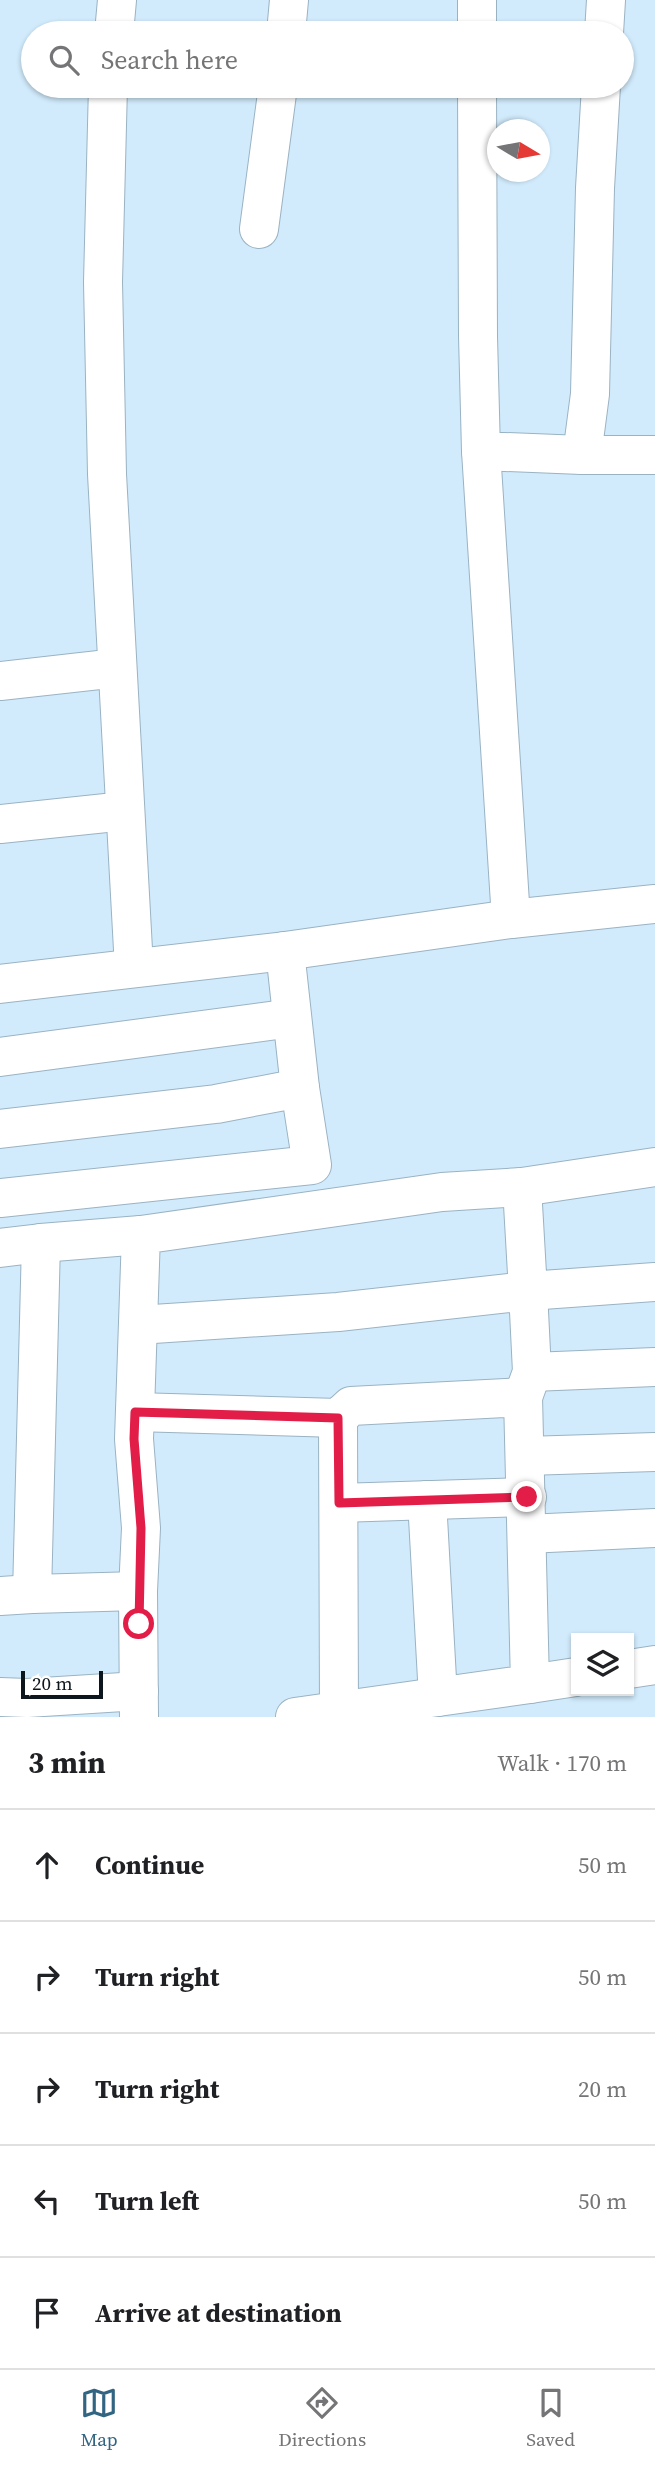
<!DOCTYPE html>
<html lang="en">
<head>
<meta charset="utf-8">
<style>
	:root { --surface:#fff; --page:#f6f6f6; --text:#202124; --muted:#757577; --line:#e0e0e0; --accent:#326582 }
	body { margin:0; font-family:"Source Serif 4",serif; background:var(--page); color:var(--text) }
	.controls { position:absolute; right:21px; bottom:21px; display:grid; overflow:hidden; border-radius:0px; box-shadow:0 2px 5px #0004 }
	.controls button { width:63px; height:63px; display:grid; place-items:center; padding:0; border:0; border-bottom:2px solid var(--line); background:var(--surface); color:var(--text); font:35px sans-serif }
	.compass { position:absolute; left:487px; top:119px; width:63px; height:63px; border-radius:50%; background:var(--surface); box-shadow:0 2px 5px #0004; rotate:100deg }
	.scale { position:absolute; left:21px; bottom:18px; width:82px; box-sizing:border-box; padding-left:7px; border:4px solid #0d161c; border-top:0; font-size:19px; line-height:24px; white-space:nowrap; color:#0d161c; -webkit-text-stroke:5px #fff; paint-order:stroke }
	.stop { position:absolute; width:21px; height:21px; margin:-16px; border:5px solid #e11d48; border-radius:50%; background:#fff }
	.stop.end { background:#e11d48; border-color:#fff; box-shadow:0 2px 7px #0008 }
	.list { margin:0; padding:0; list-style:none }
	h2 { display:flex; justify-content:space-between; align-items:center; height:91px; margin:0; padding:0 28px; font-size:30px }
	h2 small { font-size:23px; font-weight:400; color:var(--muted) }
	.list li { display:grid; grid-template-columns:46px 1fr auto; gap:21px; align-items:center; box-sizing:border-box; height:112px; padding:0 28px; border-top:2px solid var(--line) }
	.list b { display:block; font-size:26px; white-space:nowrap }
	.list em { font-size:23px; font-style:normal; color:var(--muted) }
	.icon { flex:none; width:38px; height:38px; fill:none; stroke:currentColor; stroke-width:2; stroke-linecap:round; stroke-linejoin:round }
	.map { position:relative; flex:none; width:655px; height:1717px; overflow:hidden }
	.search { position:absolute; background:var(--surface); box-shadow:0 2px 5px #0004; left:21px; right:21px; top:21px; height:77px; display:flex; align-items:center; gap:18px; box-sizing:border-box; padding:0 24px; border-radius:38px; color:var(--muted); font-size:26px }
	.sheet { height:651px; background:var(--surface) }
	nav { display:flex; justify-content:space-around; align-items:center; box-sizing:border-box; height:98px; border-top:2px solid var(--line); background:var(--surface); font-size:19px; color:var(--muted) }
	nav a { display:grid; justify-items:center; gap:4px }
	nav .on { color:var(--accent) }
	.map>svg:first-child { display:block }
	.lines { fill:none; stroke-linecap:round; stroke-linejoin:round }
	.minor-casing { stroke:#9ab3c3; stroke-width:40 }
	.minor { stroke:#fff; stroke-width:38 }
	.route { stroke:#e11d48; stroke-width:9 }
</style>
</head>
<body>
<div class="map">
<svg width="655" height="1717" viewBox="0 0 655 1717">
	<rect width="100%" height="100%" fill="#d1ebfc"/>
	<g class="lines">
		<defs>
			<g id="minor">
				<path d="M114 33 117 0"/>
				<path d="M286 33 289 0"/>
				<path d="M477 33V0"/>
				<path d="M604 33 606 0"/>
				<path d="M108 86 103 282 107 474 134 968"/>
				<path d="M477 86 478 336 481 451 582 455"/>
				<path d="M601 86 595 188 590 394 582 455H655"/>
				<path d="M259 229 278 86"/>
				<path d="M481 451 511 919"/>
				<path d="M0 681 117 668"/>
				<path d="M0 824 125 811"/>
				<path d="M0 984 285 951 511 919 655 904"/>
				<path d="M0 1057 292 1018"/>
				<path d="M0 1129 216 1104 300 1088 285 951"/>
				<path d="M522 1187 528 1291 655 1282"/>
				<path d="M0 1198 312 1165 300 1088"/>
				<path d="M41 1243 32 1594 138 1591"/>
				<path d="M0 1248 41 1243 141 1235"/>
				<path d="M138 1325 338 1312 528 1291 532 1372 523 1397"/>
				<path d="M532 1372 655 1367"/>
				<path d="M135 1412 338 1418 351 1406 523 1397 530 1684 295 1717"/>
				<path d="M338 1418 339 1712"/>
				<path d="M526 1456 655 1452"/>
				<path d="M427 1500 438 1697"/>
				<path d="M339 1503 527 1497"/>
				<path d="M527 1534 655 1528"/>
				<path d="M0 1596 32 1594"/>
				<path d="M629 1669 655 1665"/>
				<path d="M530 1684 576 1677"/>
				<path d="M0 1697 27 1698 139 1691"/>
				<path d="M139 1717 138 1591 141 1528 134 1439 141 1235 442 1192 522 1187 655 1167"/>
			</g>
		</defs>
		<use href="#minor" class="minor-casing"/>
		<use href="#minor" class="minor"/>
	</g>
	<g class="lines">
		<path class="route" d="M139 1624 141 1528 134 1439 135 1412 338 1418 339 1503 527 1497"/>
	</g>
</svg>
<div class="controls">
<button><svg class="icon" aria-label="layers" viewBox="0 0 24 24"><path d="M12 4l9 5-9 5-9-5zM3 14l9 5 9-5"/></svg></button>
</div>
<svg class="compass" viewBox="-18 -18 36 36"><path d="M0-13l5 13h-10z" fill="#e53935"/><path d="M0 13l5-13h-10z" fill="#757577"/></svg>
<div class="scale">20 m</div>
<div class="stop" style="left:139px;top:1624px"></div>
<div class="stop end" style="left:527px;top:1497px"></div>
<div class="search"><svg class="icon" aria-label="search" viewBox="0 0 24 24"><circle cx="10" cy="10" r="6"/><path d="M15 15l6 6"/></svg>Search here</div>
</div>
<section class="sheet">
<h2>3 min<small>Walk · 170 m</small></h2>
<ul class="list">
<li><svg class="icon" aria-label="ahead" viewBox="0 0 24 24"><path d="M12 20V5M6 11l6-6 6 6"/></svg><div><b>Continue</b></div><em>50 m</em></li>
<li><svg class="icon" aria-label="right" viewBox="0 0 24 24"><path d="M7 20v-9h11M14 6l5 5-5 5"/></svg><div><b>Turn right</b></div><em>50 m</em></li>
<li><svg class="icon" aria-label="right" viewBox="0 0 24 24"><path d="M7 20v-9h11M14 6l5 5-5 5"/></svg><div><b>Turn right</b></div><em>20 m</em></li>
<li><svg class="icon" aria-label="left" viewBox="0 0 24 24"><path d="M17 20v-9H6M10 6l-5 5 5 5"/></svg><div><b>Turn left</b></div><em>50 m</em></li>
<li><svg class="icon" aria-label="arrive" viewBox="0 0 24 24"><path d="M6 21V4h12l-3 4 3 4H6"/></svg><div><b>Arrive at destination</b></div></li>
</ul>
</section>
<nav>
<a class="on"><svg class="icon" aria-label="map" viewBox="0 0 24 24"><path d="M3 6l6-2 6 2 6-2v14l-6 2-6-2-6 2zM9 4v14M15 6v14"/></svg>Map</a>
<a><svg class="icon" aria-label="directions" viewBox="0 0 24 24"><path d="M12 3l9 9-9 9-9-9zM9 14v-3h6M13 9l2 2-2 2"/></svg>Directions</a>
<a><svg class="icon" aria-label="saved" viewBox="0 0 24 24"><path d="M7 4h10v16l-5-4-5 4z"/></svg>Saved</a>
</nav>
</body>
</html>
